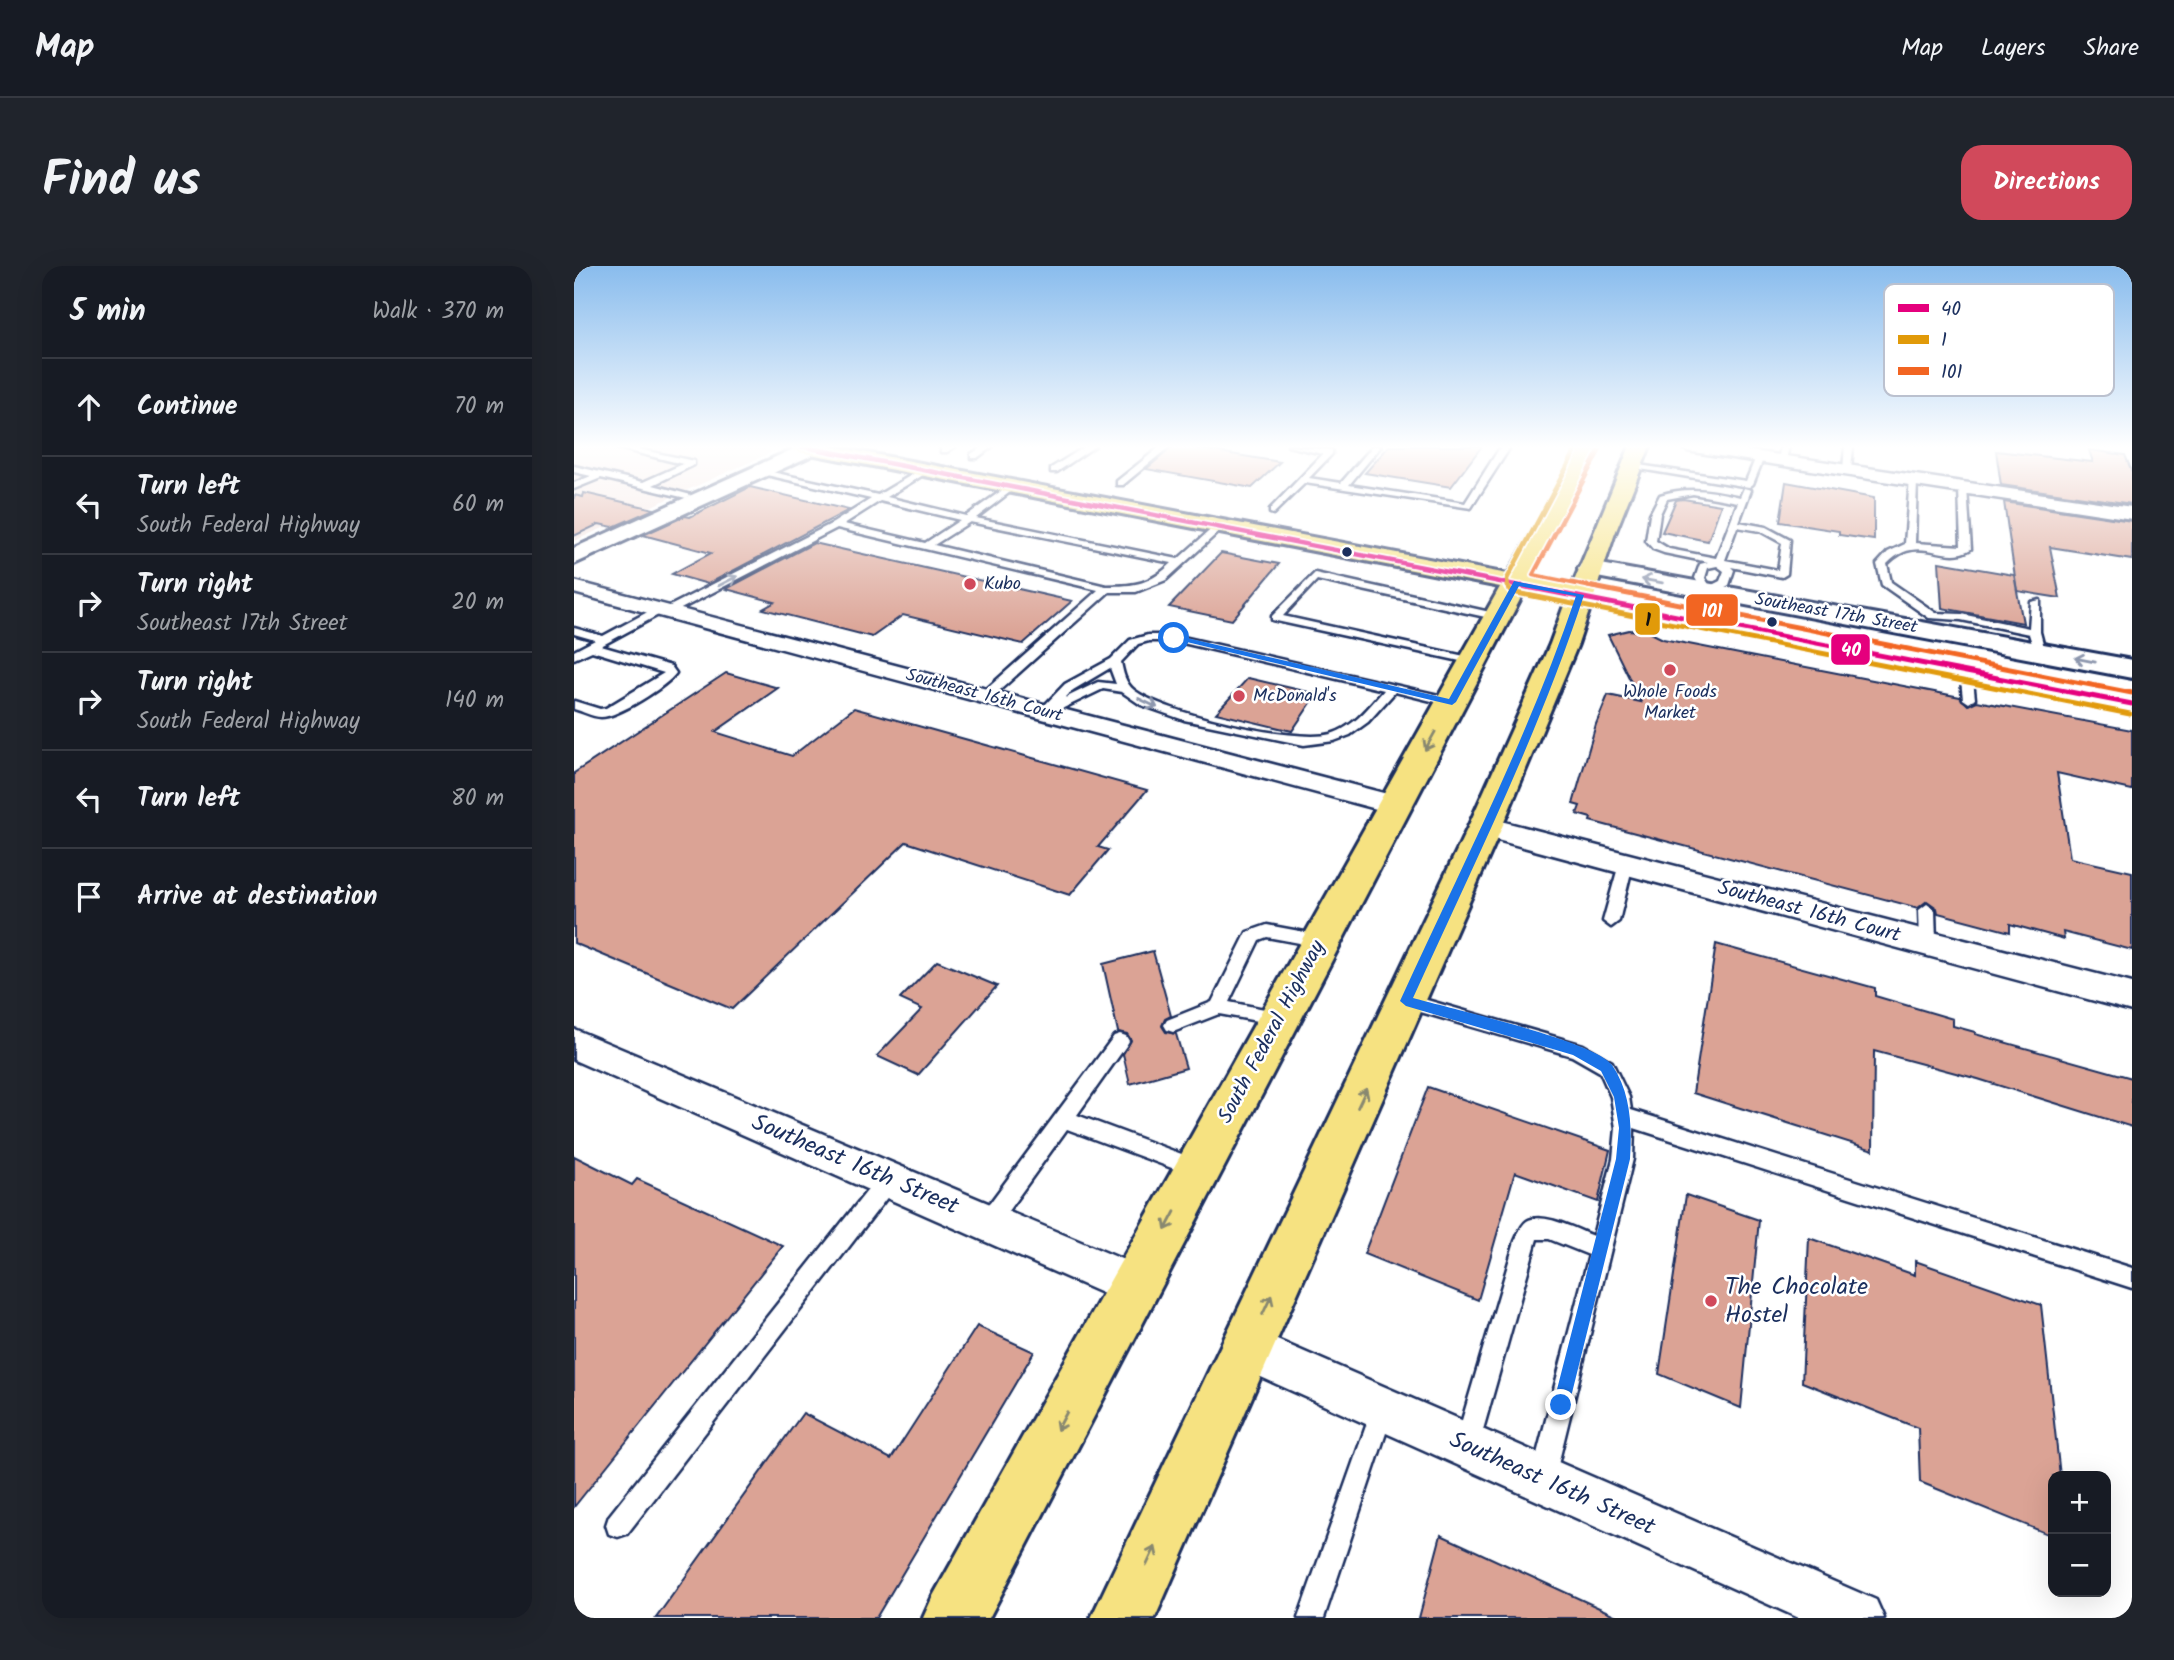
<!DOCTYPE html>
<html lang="en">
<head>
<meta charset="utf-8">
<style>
	:root { --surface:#171b24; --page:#20242c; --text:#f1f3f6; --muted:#9ea1a6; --line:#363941; --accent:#d1495b }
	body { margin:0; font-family:Kalam,sans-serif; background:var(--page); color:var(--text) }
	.controls { position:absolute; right:21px; bottom:21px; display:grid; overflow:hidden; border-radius:14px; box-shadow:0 7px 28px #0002 }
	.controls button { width:63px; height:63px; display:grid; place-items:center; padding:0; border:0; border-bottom:2px solid var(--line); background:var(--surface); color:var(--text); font:35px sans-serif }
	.stop { position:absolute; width:21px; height:21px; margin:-16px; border:5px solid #1a73e8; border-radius:50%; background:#fff }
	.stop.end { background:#1a73e8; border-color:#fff; box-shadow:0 2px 7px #0008 }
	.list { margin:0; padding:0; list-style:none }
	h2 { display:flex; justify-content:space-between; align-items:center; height:91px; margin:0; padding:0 28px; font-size:30px }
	h2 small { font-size:23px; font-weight:400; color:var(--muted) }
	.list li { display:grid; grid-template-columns:46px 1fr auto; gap:21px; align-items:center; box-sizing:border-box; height:98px; padding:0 28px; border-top:2px solid var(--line) }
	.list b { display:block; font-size:26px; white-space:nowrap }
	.list p { margin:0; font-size:23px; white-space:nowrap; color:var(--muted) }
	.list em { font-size:23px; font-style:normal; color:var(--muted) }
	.icon { flex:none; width:38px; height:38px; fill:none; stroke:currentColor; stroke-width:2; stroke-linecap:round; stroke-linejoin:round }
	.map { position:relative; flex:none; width:1558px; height:1352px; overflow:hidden; border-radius:21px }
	header { display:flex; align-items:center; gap:42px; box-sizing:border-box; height:98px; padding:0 35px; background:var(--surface); border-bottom:2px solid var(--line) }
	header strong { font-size:33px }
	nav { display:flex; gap:38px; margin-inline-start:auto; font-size:24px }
	.intro { display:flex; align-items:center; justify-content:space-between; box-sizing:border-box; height:168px; padding:0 42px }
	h1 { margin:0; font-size:49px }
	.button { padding:18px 32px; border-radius:21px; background:var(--accent); color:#fff; font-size:24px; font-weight:700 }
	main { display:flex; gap:42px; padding:0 42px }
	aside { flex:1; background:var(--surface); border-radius:21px; box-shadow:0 7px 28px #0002 }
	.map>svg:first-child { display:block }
	.built { fill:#f4e3df }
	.building { fill:#dba395; stroke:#1b2f5e; stroke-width:2 }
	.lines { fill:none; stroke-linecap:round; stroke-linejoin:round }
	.service-casing { stroke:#1b2f5e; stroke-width:5 }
	.minor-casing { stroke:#1b2f5e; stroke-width:5 }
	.tertiary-casing { stroke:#1b2f5e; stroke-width:6 }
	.secondary-casing { stroke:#1b2f5e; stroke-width:6 }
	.primary-casing { stroke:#1b2f5e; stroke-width:6 }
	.service { fill:#fff; fill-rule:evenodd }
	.minor { fill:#fff; fill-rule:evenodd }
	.tertiary { fill:#fff; fill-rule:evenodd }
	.secondary { fill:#fff; fill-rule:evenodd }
	.primary { fill:#f6e281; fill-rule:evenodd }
	.bus-1-far1-casing { stroke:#fff; stroke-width:8 }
	.bus-1-casing { stroke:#fff; stroke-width:9 }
	.bus-2-far1-casing { stroke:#fff; stroke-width:8 }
	.bus-2-casing { stroke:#fff; stroke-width:9 }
	.bus-3-far1-casing { stroke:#fff; stroke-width:8 }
	.bus-3-casing { stroke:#fff; stroke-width:9 }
	.bus-1-far1 { stroke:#e5007d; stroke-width:4.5 }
	.bus-1 { stroke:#e5007d; stroke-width:5 }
	.bus-2-far1 { stroke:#e19a09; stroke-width:4.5 }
	.bus-2 { stroke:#e19a09; stroke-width:5 }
	.bus-3-far1 { stroke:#f26522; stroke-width:4.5 }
	.bus-3 { stroke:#f26522; stroke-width:5 }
	.oneway { stroke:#8d97ae }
	.oneway2 { stroke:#888870 }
	.route { fill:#1a73e8 }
	.bus-dot { fill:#1b2f5e; stroke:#fff; stroke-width:2.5 }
	.poi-dot { fill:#d1495b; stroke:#fff; stroke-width:2.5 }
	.labels { text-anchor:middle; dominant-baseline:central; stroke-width:5; stroke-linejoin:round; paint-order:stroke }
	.far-poi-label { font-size:18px; fill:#1b2f5e; stroke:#fff; text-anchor:start }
	.far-street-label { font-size:18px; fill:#1b2f5e; stroke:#fff }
	.street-label { font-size:21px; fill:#1b2f5e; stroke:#fff }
	.near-street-label { font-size:24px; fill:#1b2f5e; stroke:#fff }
	.near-poi-label { font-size:24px; fill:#1b2f5e; stroke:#fff; text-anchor:start }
	.key { fill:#fff; stroke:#bbc1cf; stroke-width:2 }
	.key-label { font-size:19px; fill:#1b2f5e }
	.line-badge { stroke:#fff; stroke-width:2.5 }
	.badge-label { font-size:19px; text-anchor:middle; font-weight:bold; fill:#fff }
	.pale-badge-label { font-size:19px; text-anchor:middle; font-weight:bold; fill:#111 }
</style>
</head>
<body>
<header>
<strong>Map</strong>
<nav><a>Map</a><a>Layers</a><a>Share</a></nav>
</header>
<div class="intro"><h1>Find us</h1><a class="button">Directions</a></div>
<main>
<aside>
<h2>5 min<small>Walk · 370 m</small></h2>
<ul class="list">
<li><svg class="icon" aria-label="ahead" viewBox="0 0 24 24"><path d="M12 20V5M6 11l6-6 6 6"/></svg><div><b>Continue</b></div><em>70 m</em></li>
<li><svg class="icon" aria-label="left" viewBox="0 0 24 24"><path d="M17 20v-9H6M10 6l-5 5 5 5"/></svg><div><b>Turn left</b><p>South Federal Highway</p></div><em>60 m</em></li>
<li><svg class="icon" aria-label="right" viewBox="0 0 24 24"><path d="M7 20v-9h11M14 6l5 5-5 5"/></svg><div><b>Turn right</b><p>Southeast 17th Street</p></div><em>20 m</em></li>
<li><svg class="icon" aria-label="right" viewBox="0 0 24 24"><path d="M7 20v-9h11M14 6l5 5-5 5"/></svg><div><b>Turn right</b><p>South Federal Highway</p></div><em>140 m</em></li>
<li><svg class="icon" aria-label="left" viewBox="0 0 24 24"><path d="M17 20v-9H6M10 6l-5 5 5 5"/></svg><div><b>Turn left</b></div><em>80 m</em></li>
<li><svg class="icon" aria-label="arrive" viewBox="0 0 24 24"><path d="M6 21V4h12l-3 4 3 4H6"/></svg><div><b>Arrive at destination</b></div></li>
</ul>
</aside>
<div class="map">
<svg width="1558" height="1352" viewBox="0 0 1558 1352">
	<rect width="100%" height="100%" fill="#fff"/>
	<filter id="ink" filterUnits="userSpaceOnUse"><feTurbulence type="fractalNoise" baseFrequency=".0143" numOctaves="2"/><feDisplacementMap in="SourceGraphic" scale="14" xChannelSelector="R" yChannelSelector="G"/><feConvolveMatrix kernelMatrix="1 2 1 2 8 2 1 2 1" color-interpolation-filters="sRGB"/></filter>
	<g filter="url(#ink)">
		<path class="built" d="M0 180H176L200 185 0 275Z"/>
		<g class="building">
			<path d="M600 180H609L706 196 678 222 572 203Z"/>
			<path d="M815 180H908L877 221 791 207Z"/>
			<path d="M1515 184 1551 189 1558 206V238L1427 219 1422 185 1519 196Z"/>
			<path d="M1212 216 1300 232V274L1265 269V265L1206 256Z"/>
			<path d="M176 221 275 244 134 318 98 308 137 287 69 269 111 250 116 251Z"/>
			<path d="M10 227 80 243 39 261 25 258 0 270V229L9 231Z"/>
			<path d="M1109 233 1147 239 1134 275 1088 266 1102 234Z"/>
			<path d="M1430 236 1558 255V294L1476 281 1486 332 1443 325Z"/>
			<path d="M240 277 498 335 449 378 329 349 298 371 189 343 201 336 152 323Z"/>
			<path d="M647 287 705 298 658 354 595 341Z"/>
			<path d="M1365 296 1440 309 1449 357 1368 342Z"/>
			<path d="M1055 364 1075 366 1089 373 1386 431 1394 439 1403 435 1558 464V524L1483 507 1496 592 1558 606V684L1489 666 1490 673 1436 658V666L1364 647 1363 642 1353 635 1344 642 1016 555 1017 552 1003 548 1006 540 999 538 1022 458 1034 429 1067 436 1034 369Z"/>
			<path d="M152 407 204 422 141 466 218 490 280 442 573 524 524 581 534 584 496 629 332 576 158 743 0 677V507Z"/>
			<path d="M674 412 743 428 718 465 642 447Z"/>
			<path d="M1142 678 1301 722V730L1379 753V760L1401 766V768L1558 812V861L1404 813 1300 785 1299 884 1119 827Z"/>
			<path d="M579 685 597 750 591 753 588 760 592 766 602 768 612 802 556 818 549 788 557 774 553 768 544 766 529 698Z"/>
			<path d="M363 695 423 720 344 809 303 790 348 743 326 733Z"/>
			<path d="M854 821 1036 884 1024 936 941 906 904 1034 790 988Z"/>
			<path d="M0 890 58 919 63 913 209 980 0 1241Z"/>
			<path d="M1112 929 1185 954 1167 1142 1085 1108Z"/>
			<path d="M1235 972 1341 1009V995L1467 1039 1486 1210H1479V1270L1346 1216 1344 1162 1228 1116Z"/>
			<path d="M403 1060 460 1086 302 1352H82L229 1147 317 1193Z"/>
			<path d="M867 1269 1047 1352H845Z"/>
		</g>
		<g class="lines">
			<defs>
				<g id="service">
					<path d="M35 180H50L120 195V199L79 219 117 229 112 232 27 212 0 223V217L17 210 0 206V200L69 216 109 198Z"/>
					<path d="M372 180H382L373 186H367V182Z"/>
					<path d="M410 180H419L403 192H397V188Z"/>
					<path d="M512 180H521L483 206H477V202Z"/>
					<path d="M587 180H596L549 219H543V215Z"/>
					<path d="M714 180 758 184V188L735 212 767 217 799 180H807L775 219 891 237 927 180H935V183L897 242 731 217 699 248 696 247V243L749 188Z"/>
					<path d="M1207 180H1215L1212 194 1208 197 1204 194Z"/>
					<path d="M1271 180H1279L1277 204 1273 207 1269 204Z"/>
					<path d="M1186 188 1190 191 1179 218 1175 221 1054 201 1058 198 1172 215 1182 191Z"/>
					<path d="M351 201 354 202V206L313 231 392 250 437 218 440 219V223L402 252 604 293 643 258 651 260 592 314 562 326H535L416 433H408V427L524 324 263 262 97 348 88 347 27 380 97 400 102 407C92 421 44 451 27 451 18 451 8 445 0 443V435L26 443 32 442 90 407 18 385 0 393V385L21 374 0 368V362L29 370 81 342 90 343 259 257 297 233 184 207V203L304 229ZM306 235 386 254 351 277 270 258ZM396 256 598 297C576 318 562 320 532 320L360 279Z"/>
					<path d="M1336 212 1343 214 1341 277 1387 280 1385 222 1389 219 1393 222 1397 283C1370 300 1345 265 1313 298L1317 316 1362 347 1387 348 1455 362 1457 336 1466 334V366L1471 385 1469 387H1461L1455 368 1387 354 1355 352 1308 319 1303 298 1314 286 1331 278Z"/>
					<path d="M1170 222 1177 224 1165 256 1192 261 1216 274 1213 308 1208 311 1157 301 1160 304 1155 319 1138 327H1130L1121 312 1126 298 1134 296 1090 287 1079 283 1072 275 1076 248 1086 229C1114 220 1138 225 1166 231ZM1119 228 1164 236 1142 292 1095 283 1082 275 1086 248 1093 233ZM1163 261 1186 265 1208 277 1204 304 1151 294ZM1143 300 1150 305 1146 315 1136 320 1131 312 1134 302Z"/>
					<path d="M741 307 925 348 930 351 925 354 743 314 709 350 904 393V397L900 398 698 354V350Z"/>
					<path d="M574 369H600L878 432 884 436 878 440 821 426 794 456 776 469 760 475 730 479 610 454 567 439 548 426 529 423 475 449H467V443L491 418 537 393 556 374ZM575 375H600L810 424C795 441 780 461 757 468 721 478 589 447 560 424 551 417 549 406 547 396L564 378ZM536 402 542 418 524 416 491 432 499 424Z"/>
					<path d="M1392 401 1398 404 1401 433 1395 437 1389 433 1386 404Z"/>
					<path d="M1052 593 1059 598 1045 655 1037 661 1029 655 1045 598Z"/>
					<path d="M1353 638 1361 644 1362 677 1360 681H1348L1346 677 1345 644Z"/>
					<path d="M693 659 747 669 753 671 755 675 753 679 747 681 693 671 685 674 655 736 711 747 713 752 711 757 705 759 645 748 599 766 593 764 590 759 593 754 638 736 673 666Z"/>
					<path d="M832 728 1009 779 1038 796 1055 831 1057 844 1558 1002V1022L1060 862 1059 893 981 1211 977 1219 969 1223 961 1219 957 1211 1015 989 975 973H963L905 1178 901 1186 893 1190 885 1186 881 1178 941 975C944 969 947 959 953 955 968 945 1004 964 1019 970L1039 893 1042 862 1037 831 1026 806 998 790 826 740 824 735 826 730Z"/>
					<path d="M546 768 552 770 555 775 552 780 503 849 629 896 632 902 629 908 622 911 493 863 421 963 414 966 407 963 404 956 407 949 540 770Z"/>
					<path d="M315 904 322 906 325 913 322 920 53 1268 44 1271 35 1268 32 1259 35 1250 308 906Z"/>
					<path d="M809 1132 817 1135 820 1143 750 1352H724L798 1143 801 1135Z"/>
				</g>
				<g id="minor">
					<path d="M1105 180H1145L1558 241V253L1113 185Z"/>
					<path d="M0 315 821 530 831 532 835 539 831 546 821 548 0 327Z"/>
					<path d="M911 551 1558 717V745L901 568 897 561 901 554Z"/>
					<path d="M0 763 576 1005 582 1020 576 1035 561 1041 546 1035 0 794Z"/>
					<path d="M673 1061 1302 1334 1310 1352H1225L658 1098 651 1083 658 1068Z"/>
				</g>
				<path id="tertiary" d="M226 180 248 182 245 186 0 298V282Z"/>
				<g id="secondary">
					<path d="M1016 296 1558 394V412L1007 308 1004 303 1007 298Z"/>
					<path d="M1006 321 1558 429V447L997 334 993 329 997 324Z"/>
				</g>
				<path id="primary" d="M216 180H257L934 308 1006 180H1026L957 312 998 320 1056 180H1076L1040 270 1004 378 928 561 581 1352H517L894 561 976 378 992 334 950 326 415 1352H349L359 1330 926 321 226 186 219 184Z"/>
			</defs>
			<use href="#service" class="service-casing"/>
			<use href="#minor" class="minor-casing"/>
			<use href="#tertiary" class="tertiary-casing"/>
			<use href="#secondary" class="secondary-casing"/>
			<use href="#primary" class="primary-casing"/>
			<use href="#service" class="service"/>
			<use href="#minor" class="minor"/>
			<use href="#tertiary" class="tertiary"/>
			<use href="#secondary" class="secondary"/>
			<use href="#primary" class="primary"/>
			<defs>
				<path id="bus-1-far1" d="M226 180 957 322"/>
				<path id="bus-1" d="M948 320 1558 438"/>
				<path id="bus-2-far1" d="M934 322 933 313 1004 180"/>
				<path id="bus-2" d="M933 320 938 326 1556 448"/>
				<path id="bus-3-far1" d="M1023 322 959 309 1025 185"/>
				<path id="bus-3" d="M1014 320 1558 427"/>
			</defs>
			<use href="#bus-1-far1" class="bus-1-far1-casing"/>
			<use href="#bus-1" class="bus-1-casing"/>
			<use href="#bus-2-far1" class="bus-2-far1-casing"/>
			<use href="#bus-2" class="bus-2-casing"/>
			<use href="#bus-3-far1" class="bus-3-far1-casing"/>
			<use href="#bus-3" class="bus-3-casing"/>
			<use href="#bus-1-far1" class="bus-1-far1"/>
			<use href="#bus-1" class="bus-1"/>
			<use href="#bus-2-far1" class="bus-2-far1"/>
			<use href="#bus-2" class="bus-2"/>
			<use href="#bus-3-far1" class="bus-3-far1"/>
			<use href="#bus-3" class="bus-3"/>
		</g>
		<defs><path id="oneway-shaft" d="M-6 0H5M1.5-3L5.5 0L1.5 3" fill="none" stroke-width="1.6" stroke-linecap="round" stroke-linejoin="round" transform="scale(1.75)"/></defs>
		<g class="oneway">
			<use href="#oneway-shaft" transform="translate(154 315) rotate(-27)"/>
			<use href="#oneway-shaft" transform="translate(1078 315) rotate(-170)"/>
			<use href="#oneway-shaft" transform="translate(1511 394) rotate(-169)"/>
			<use href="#oneway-shaft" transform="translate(574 437) rotate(26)"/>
		</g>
		<g class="oneway2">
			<use href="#oneway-shaft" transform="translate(856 475) rotate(119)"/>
			<use href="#oneway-shaft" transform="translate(788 832) rotate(-65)"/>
			<use href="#oneway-shaft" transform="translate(596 955) rotate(118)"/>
			<use href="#oneway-shaft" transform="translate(693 1039) rotate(-65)"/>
			<use href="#oneway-shaft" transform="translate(488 1155) rotate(118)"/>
			<use href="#oneway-shaft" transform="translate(577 1290) rotate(-65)"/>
		</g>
	</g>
	<linearGradient id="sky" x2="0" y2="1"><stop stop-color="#89bced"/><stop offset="0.49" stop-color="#fff"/><stop offset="1" stop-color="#fff" stop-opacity="0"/></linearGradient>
	<rect width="1558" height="369" fill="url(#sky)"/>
	<path class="route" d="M940 315 1010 329C965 467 899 600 839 732 874 742 1021 775 1038 799 1057 827 1058 860 1056 893L995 1139 993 1144 987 1147 981 1144 979 1139 1042 893 1045 862 1040 831 1027 805 999 789 832 740 826 735C887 602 955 469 1002 330L945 320 882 436 878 439 596 372 600 369 875 433Z"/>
	<g class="bus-dot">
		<circle cx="773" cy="286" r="6"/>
		<circle cx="1198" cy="356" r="6"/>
	</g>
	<g class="poi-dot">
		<circle cx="396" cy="318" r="7"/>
		<circle cx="1096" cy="404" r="7"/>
		<circle cx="665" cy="430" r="7"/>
		<circle cx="1137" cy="1035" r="7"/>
	</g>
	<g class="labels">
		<g class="far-poi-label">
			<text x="410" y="318">Kubo</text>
			<text x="1096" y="426" text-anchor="middle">Whole Foods<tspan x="1096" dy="21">Market</tspan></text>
			<text x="679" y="430">McDonald's</text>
		</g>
		<g class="far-street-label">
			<text transform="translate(1262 348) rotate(10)">Southeast 17th Street</text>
			<text transform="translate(410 430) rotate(15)">Southeast 16th Court</text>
		</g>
		<g class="street-label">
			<text transform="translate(1235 646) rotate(15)">Southeast 16th Court</text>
			<text transform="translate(698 766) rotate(-62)">South Federal Highway</text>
		</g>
		<g class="near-street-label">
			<text transform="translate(281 899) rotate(23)">Southeast 16th Street</text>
			<text transform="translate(978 1218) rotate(24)">Southeast 16th Street</text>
		</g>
		<g class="near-poi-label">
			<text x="1151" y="1021">The Chocolate<tspan x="1151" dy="28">Hostel</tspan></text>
		</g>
	</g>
	<rect x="1310" y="18" width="230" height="112" rx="10" class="key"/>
	<rect x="1324" y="38" width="31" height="8" fill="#e5007d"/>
	<rect x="1324" y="69" width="31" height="9" fill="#e19a09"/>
	<rect x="1324" y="101" width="31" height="8" fill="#f26522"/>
	<g class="key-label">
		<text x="1367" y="49">40</text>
		<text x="1367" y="80">1</text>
		<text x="1367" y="112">101</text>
	</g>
	<g class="line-badge">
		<rect x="1111" y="327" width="54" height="34" rx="7" fill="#f26522"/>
		<rect x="1060" y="336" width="27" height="34" rx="7" fill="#e19a09"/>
		<rect x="1256" y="367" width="41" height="33" rx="7" fill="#e5007d"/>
	</g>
	<g class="badge-label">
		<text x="1138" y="351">101</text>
		<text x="1277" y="390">40</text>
	</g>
	<g class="pale-badge-label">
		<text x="1074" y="360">1</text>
	</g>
</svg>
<div class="controls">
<button>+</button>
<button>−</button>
</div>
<div class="stop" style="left:600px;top:372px"></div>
<div class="stop end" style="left:987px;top:1139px"></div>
</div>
</main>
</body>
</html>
